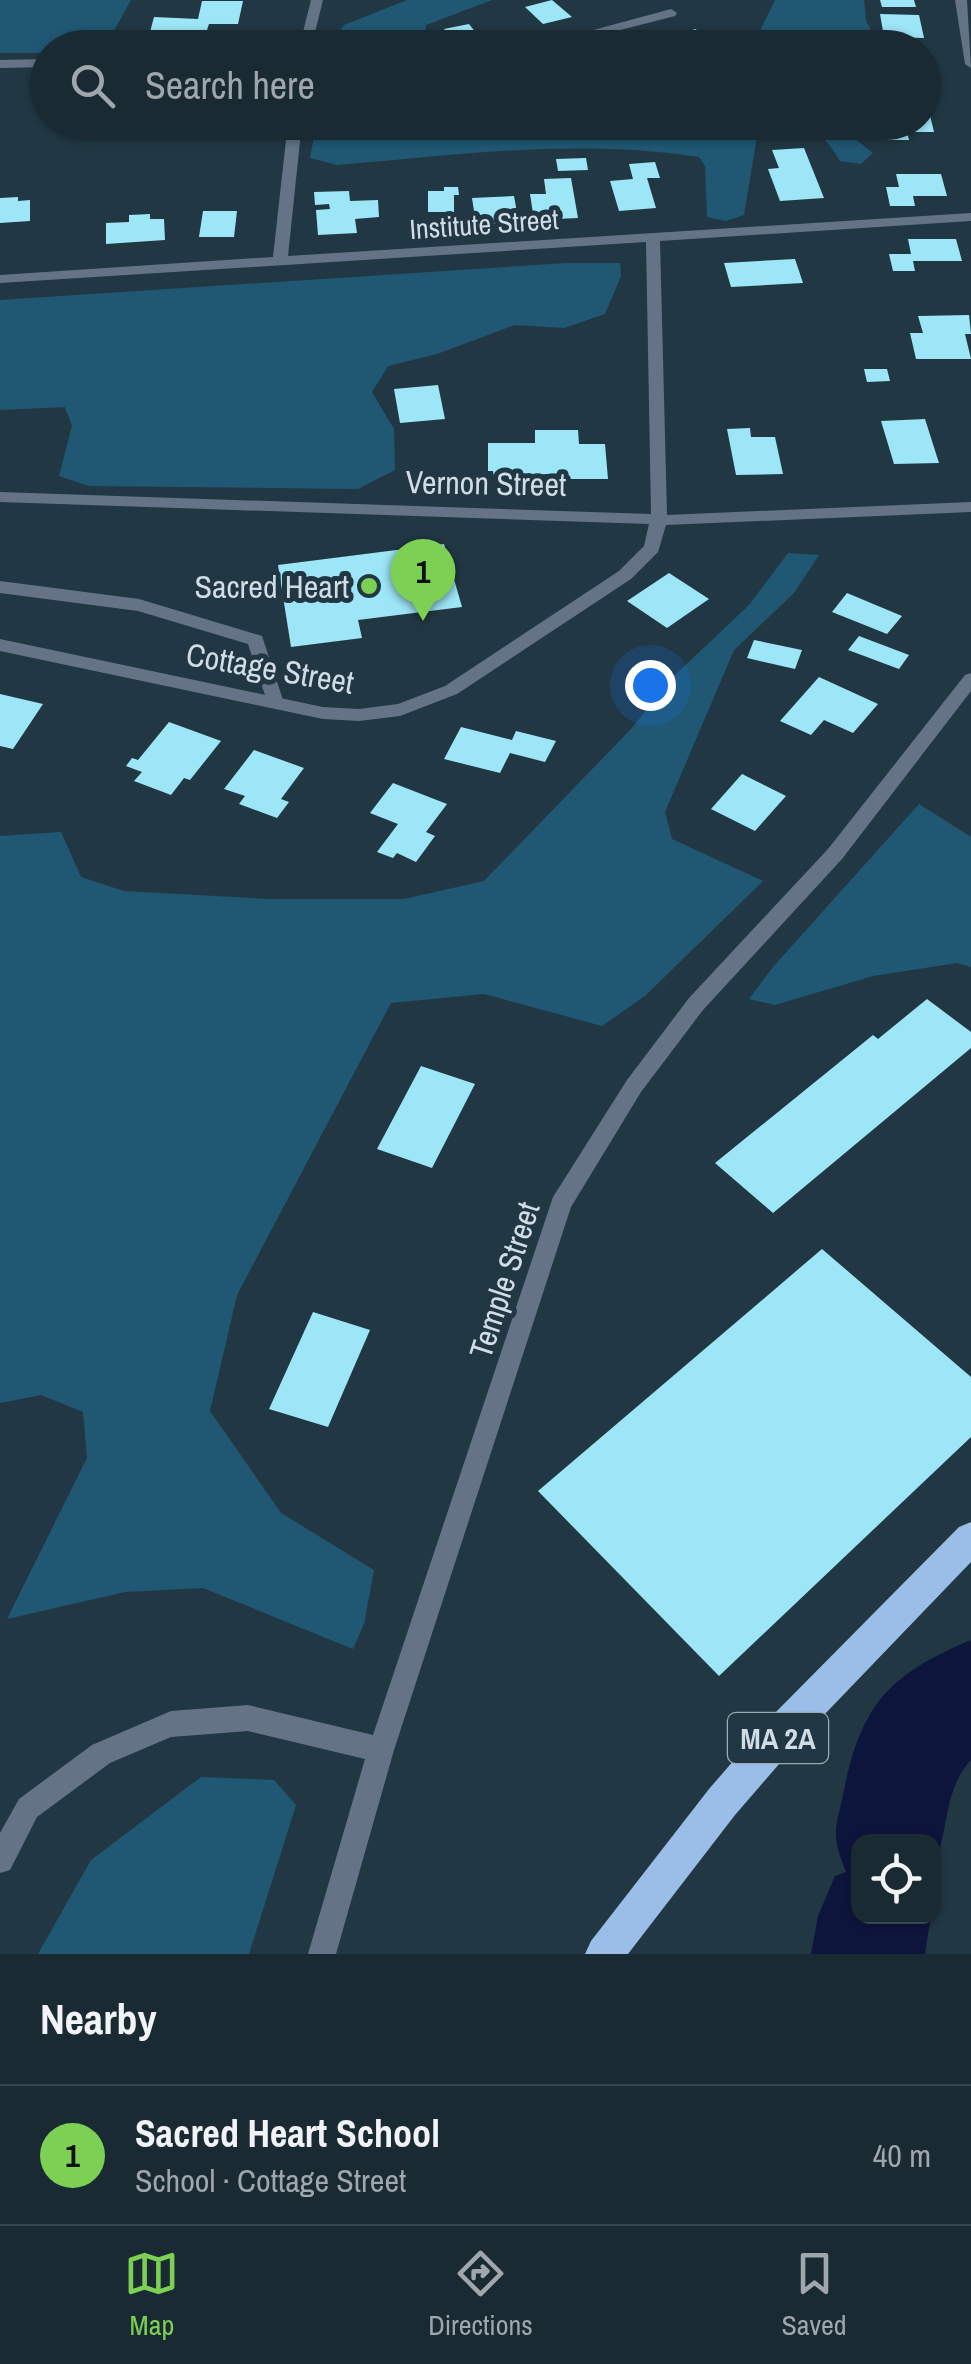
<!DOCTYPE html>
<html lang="en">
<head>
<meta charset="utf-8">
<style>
	:root { --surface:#192a33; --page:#22323b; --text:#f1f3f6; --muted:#9fa7ac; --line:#37464e; --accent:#7cd155 }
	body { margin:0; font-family:"Archivo Narrow",sans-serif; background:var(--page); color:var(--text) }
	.controls { position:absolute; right:30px; bottom:30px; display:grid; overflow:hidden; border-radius:20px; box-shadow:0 2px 8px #0004 }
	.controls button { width:90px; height:90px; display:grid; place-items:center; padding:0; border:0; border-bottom:2px solid var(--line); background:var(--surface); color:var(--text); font:50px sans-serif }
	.you { position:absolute; left:650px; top:685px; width:35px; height:35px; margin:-25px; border:8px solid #fff; border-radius:50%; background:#1a73e8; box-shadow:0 0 0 15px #1a73e833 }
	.badge { display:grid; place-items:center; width:65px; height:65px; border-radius:50%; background:var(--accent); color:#111; font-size:32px; font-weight:700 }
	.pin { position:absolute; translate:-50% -82px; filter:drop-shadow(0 2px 5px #0008) }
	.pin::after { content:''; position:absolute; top:52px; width:35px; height:30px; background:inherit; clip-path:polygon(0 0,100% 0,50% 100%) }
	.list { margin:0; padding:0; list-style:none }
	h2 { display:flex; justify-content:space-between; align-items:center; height:130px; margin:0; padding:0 40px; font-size:42px }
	h2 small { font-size:32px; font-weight:400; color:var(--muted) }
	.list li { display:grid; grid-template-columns:65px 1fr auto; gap:30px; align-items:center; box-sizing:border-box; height:140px; padding:0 40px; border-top:2px solid var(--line) }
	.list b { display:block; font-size:38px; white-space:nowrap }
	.list p { margin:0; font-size:32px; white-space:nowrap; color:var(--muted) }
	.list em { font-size:32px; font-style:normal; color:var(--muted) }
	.icon { flex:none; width:55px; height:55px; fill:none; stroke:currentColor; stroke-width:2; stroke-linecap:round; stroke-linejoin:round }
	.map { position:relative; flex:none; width:971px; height:1954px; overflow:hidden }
	.search { position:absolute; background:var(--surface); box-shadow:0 2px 8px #0004; left:30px; right:30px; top:30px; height:110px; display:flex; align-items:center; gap:25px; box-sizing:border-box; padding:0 35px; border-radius:55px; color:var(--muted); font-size:38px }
	.sheet { height:270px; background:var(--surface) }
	nav { display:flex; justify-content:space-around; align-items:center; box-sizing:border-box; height:140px; border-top:2px solid var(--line); background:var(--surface); font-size:28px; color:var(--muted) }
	nav a { display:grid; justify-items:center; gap:5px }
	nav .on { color:var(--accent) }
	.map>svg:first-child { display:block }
	.green { fill:#205874 }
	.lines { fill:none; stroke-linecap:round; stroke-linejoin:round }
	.river { fill:#0e153c; fill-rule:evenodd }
	.building { fill:#9de6f7 }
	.service { fill:#647486; fill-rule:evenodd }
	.minor { fill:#647486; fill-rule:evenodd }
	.trunk { fill:#9abee7; fill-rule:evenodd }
	.poi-dot { fill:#7cd155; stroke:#213844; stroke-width:4 }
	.labels { text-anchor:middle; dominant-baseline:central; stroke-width:10; stroke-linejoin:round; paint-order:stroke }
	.far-street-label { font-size:28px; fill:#d0dde5; stroke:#213844 }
	.shield { fill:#213844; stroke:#9cacb5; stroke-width:2.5 }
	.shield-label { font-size:30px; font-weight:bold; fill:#d0dde5 }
	.street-label { font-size:32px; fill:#d0dde5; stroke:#213844 }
	.poi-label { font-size:32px; fill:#d0dde5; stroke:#213844; text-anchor:end }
</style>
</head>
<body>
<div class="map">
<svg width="971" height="1954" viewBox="0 0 971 1954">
	<rect width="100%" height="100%" fill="#213844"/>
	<g class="green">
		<path d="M0 0H131L105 47 48 48 47 53H0Z"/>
		<path d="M407 0H492L426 25 423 47H328L344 25Z"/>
		<path d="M775 0H864L866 21 881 47H752Z"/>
		<path d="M326 122 388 123 409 132 429 134 487 122 849 123 854 138 873 153 861 164 840 161C814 118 802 126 757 136L744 215 726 221 707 217 705 166 699 157C580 138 456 155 337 165L310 158 315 131Z"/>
		<path d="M567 263H620L621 276 605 314 564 328 515 325 437 354 388 366 372 392 394 429 395 470 358 489 89 486 59 476 72 426 65 407 0 410V300Z"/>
		<path d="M788 553 819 555 794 593 734 650 665 812 672 839 763 881 645 996 602 1026 484 994 391 1003 237 1295 210 1411 281 1513 374 1570 364 1624 353 1649 203 1588 125 1592 7 1619 87 1458 83 1412 41 1395 0 1403V836L61 832 81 877 124 891 268 899H404L484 881 631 729 673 677 749 605Z"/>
		<path d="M919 804 971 837V967L957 963 873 976 775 1005 749 999 773 967Z"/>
		<path d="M201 1777 274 1780 296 1805 249 1954H38L91 1860Z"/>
	</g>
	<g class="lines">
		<path class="river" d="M971 1640V1760C944 1788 948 1833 934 1868V1842H858V1916H931L925 1954H811L818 1916 835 1876 846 1872C830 1833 836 1829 844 1790 862 1703 890 1674 971 1640Z"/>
	</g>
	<g class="building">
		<path d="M552 0 572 17 543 24 525 7Z"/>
		<path d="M880 0H914L916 7H882Z"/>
		<path d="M202 1H243L238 24H209L207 30 150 32 154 17 198 19Z"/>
		<path d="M880 14 919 15 924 38 884 37Z"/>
		<path d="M469 24 476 33 451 38 444 29Z"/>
		<path d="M695 29 722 43 712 48H675L664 42Z"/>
		<path d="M924 111H929L934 132H907L909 140H869L866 126 924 122Z"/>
		<path d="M804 148 824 198 780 201 768 169 779 168 772 150Z"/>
		<path d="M586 158 588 170 558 171 556 159Z"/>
		<path d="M655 162 660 178H647L656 208 619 211 610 181 633 179 629 164Z"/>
		<path d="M896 174H941L947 196H913L915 206H890L886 187H899Z"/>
		<path d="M571 178 578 218 534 220 530 194H546L544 179Z"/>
		<path d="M444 187H458L459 195H454V212H428V191H444Z"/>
		<path d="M349 191 350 201 378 200 379 217 355 219 357 233 318 235 316 210 330 209 329 204 315 205 314 192Z"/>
		<path d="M514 196 518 218H523L524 224H476L472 198Z"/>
		<path d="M18 197V201L30 200V221L0 223V198Z"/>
		<path d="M203 211H237L234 237H199Z"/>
		<path d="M150 214V219H164L165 240 106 244V223L129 222V215Z"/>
		<path d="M908 239H956L962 261H913L915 271H893L889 254H911Z"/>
		<path d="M795 259 803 283 731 287 724 263Z"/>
		<path d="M969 315 971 334H965L971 359H916L910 333H923L918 316Z"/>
		<path d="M864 369H887L890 381 867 382Z"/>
		<path d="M438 385 445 419 400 423 394 389Z"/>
		<path d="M925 419 939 463 894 464 881 421Z"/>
		<path d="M750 428 751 437H775L783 474 736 475 727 429Z"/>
		<path d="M535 430H578L579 444H605L608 479H564V473L494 477 493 471H488V443H535Z"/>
		<path d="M444 544 462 607 358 620 362 638 291 647 278 565Z"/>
		<path d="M669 573 709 599 667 628 627 601Z"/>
		<path d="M847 593 902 616 887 634 832 612Z"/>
		<path d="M859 636 909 655 899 669 848 650Z"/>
		<path d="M754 640 802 650 795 669 747 658Z"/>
		<path d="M819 677 878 704 853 733 824 720 811 735 780 721Z"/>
		<path d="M0 694 43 704 13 749 0 746Z"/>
		<path d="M169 722 221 741 190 780 184 778 171 795 134 781 142 772 126 766 132 758 138 760Z"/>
		<path d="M461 727 512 740 516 731 556 741 545 762 510 753 500 773 444 759Z"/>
		<path d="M254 750 304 768 281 799 289 802 277 818 239 804 245 796 224 789Z"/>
		<path d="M742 774 786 796 755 831 711 809Z"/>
		<path d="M393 783 447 804 426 832 435 836 416 862 397 853 393 858 377 852 398 824 370 813Z"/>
		<path d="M927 999 971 1032V1048L773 1213 715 1163 873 1035 878 1039Z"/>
		<path d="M421 1066 475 1084 432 1168 377 1149Z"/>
		<path d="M822 1249 971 1377V1437L719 1676 538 1491Z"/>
		<path d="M313 1312 370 1330 328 1427 269 1409Z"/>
	</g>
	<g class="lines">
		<path class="service" d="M0 581 139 599 262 636 284 703 281 707H269L248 644 138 611 0 593Z"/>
		<g class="minor">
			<path d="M311 0H323L311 48H299Z"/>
			<path d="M955 0H967L971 68 965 64Z"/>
			<path d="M671 9 677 13 675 16 550 48H527Z"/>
			<path d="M48 59V67L0 68V60Z"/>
			<path d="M288 122H302L288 256 971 213V221L660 241 667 515 971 502V512L666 525 658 552 631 579 457 694 400 716 359 721 323 719 0 651V639L323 707 359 709 398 704 445 686 619 571 644 546 649 524 0 502V492L651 514 646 242 0 283V275L273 257Z"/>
			<path d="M971 673V691L842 859 703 1010 641 1092 571 1207 394 1750 336 1954H308L365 1759 248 1731 171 1737 110 1763 37 1817 10 1870 0 1873V1833L19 1799 92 1745 171 1711 248 1705 373 1735 553 1197 627 1080 689 998 828 849 965 675Z"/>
		</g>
		<path class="trunk" d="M971 1522V1562L799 1741 735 1815 628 1954H585L591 1941 709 1789 773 1715 959 1527Z"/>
	</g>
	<circle class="poi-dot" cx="369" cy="586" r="10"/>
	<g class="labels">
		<g class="far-street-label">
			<text transform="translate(484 224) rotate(-4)">Institute Street</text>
		</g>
		<rect class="shield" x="728" y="1713" width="100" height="50" rx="8"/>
		<g class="shield-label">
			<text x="778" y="1738">MA 2A</text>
		</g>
		<g class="street-label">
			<text transform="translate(486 483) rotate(1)">Vernon Street</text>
			<text transform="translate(270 668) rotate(10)">Cottage Street</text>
			<text transform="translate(504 1280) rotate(-72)">Temple Street</text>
		</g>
		<g class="poi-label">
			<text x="349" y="586">Sacred Heart</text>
		</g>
	</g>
</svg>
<div class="controls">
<button><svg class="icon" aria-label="locate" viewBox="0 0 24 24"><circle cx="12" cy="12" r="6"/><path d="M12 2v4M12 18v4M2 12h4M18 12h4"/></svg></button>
</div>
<div class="you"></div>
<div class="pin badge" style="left:423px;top:621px">1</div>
<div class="search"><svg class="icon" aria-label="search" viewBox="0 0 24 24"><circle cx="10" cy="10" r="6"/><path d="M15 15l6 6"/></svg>Search here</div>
</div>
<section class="sheet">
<h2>Nearby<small></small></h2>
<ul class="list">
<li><span class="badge">1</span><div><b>Sacred Heart School</b><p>School · Cottage Street</p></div><em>40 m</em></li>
</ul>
</section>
<nav>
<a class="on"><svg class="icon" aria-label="map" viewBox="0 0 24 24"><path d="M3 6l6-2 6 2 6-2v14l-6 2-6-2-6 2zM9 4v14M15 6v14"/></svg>Map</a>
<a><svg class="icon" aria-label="directions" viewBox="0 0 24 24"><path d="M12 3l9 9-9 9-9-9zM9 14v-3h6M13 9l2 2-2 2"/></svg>Directions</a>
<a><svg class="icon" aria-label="saved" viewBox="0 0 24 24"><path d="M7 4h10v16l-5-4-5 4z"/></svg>Saved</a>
</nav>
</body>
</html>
